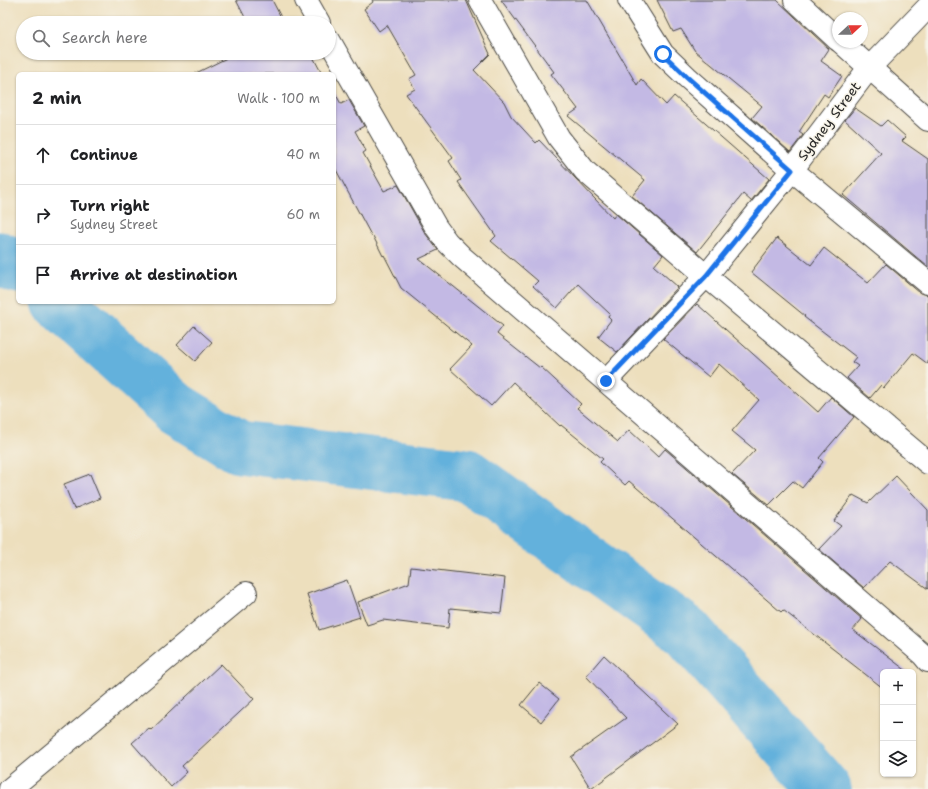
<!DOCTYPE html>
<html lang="en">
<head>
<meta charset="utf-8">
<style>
	:root { --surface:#fff; --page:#f2f2f2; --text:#202124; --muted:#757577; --line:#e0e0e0 }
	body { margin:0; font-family:"Shantell Sans",sans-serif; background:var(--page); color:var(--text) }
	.controls { position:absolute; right:12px; bottom:12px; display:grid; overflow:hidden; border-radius:6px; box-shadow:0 1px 3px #0004 }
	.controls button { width:36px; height:36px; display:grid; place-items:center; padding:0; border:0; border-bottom:1px solid var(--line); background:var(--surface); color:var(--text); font:20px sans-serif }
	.compass { position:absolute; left:832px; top:12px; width:36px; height:36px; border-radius:50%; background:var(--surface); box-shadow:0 1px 3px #0004; rotate:68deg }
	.stop { position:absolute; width:12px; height:12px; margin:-9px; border:3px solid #1a73e8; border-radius:50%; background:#fff }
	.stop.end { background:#1a73e8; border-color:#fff; box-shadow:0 1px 4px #0008 }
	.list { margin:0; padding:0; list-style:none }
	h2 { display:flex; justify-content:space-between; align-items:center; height:52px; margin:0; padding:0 16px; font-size:17px }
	h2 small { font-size:13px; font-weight:400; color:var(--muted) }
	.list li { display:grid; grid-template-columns:26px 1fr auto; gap:12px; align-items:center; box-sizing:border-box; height:60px; padding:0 16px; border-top:1px solid var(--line) }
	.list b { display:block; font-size:15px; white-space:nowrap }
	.list p { margin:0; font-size:13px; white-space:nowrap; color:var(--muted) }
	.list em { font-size:13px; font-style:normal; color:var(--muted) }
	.icon { flex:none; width:22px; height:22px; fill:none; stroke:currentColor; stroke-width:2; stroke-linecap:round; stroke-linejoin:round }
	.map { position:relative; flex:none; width:928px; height:789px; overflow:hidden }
	.search { position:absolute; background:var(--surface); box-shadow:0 1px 3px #0004; left:16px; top:16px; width:320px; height:44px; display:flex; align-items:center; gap:10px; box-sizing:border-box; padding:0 14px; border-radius:22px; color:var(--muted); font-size:15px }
	.panel { position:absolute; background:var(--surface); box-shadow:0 1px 3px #0004; left:16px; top:72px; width:320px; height:232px; border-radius:6px }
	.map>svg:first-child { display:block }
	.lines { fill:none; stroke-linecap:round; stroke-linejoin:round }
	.river { stroke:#63b1dc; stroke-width:53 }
	.building { fill:#c3b9e4 }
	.street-casing { stroke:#484641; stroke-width:24 }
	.street { stroke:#fff; stroke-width:22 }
	.route { stroke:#1a73e8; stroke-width:5 }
	.labels { text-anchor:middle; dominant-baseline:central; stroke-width:3; stroke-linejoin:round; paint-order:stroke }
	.street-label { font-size:14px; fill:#2b2b2b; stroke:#f7f3e8 }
</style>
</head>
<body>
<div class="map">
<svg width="928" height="789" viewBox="0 0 928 789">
	<rect width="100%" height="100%" fill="#f7f3e8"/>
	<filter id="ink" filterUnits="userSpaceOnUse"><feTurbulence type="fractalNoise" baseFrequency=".025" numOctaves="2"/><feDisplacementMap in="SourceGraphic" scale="8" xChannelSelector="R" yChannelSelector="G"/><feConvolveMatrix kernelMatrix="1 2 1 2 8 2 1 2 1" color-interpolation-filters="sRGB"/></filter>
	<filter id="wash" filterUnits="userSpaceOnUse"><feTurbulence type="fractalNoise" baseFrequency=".012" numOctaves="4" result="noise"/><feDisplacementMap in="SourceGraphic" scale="16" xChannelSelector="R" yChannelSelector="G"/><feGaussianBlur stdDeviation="0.9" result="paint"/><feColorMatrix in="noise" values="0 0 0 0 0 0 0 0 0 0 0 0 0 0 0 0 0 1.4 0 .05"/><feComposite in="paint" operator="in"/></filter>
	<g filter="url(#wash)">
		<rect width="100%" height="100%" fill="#eddfbd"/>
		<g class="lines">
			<g class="river">
				<path d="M0 258 18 267"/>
				<path d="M58 302 175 408 239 447 467 475 686 631 825 789"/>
			</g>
		</g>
		<g id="blocks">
			<g class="building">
				<path d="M236 0H272L284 23H248Z"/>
				<path d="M372 0H466L490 54 474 70 504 102 511 116 536 143 539 140 613 218 616 214 663 255 654 266 678 287 617 352 598 337 611 320 608 317 610 314 578 284 557 308 533 286 538 281 491 241 496 236 458 182 461 180 449 161 453 158 406 94 415 89 409 79 416 75 387 25 379 31 364 9 373 2Z"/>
				<path d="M501 0H587L637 85 641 79 666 105 674 96 769 179 751 201 743 194 697 252 632 196 645 180 568 116 578 109 551 74 554 72Z"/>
				<path d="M657 0H777L829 49 821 61 842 76 828 97 824 94 799 132 803 135 790 152 752 118 762 106 695 51 681 29 673 32Z"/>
				<path d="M237 53H311L322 74H194Z"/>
				<path d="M334 91 341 104 349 100 364 126 355 131 366 151 363 153 384 191 398 185 425 233 438 250 419 259 503 326 497 334 540 368 541 367 581 404 577 408 618 442 629 430 658 457 665 449 862 619 853 630 908 672H883V688L783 610 781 612 629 481 625 485 600 462 603 459 561 425 560 426 513 382 491 406 450 369 472 346 401 288 384 255 383 256 373 236 372 237 334 166Z"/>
				<path d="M855 108 881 126 887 120 906 137 902 141 928 159V267L843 195 881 153 845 120Z"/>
				<path d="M777 238 811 265 824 248 868 283 886 264 920 293 928 295V364L913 353 884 388 881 385 870 398 847 378 858 366 852 362 856 357 804 317 805 316 751 272Z"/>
				<path d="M697 304 818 412 831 397 854 417 819 458 823 462 802 488 793 481 769 505 732 474 755 450 732 431 759 400 719 364 709 377 663 339Z"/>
				<path d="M194 326 212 342 195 361 177 345Z"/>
				<path d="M90 474 100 498 74 509 64 484Z"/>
				<path d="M896 476 928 510V589L890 561 864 588 819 549 841 526 834 521 853 495 868 503Z"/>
				<path d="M411 567 505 578 501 613 450 608 448 628 383 620 367 625 358 602 409 583Z"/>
				<path d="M347 580 360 617 319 630 307 594Z"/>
				<path d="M604 655 678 724 591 789 571 757 626 718 586 676Z"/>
				<path d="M221 664 254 699 182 766 187 772 171 787 132 743 149 728 151 730Z"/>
				<path d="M539 683 559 699 541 722 521 705Z"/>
			</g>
		</g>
	</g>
	<g filter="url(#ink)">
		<use href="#blocks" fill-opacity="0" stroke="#484641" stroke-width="1"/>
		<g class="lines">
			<defs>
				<g id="street">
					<path d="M306 0 319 23"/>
					<path d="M480 0 559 138 585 171 706 276 928 463"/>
					<path d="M629 0 663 54 687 77 792 170 928 283"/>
					<path d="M795 0 838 40"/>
					<path d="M329 40 436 227 447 242 462 257 923 655 928 661"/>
					<path d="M841 42 928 120"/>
					<path d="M606 381 706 276 792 170 869 68 928 7"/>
					<path d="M10 789 246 593"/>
				</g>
			</defs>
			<use href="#street" class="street-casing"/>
			<use href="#street" class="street"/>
		</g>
	</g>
	<g class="lines" filter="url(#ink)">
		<path class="route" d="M606 381 706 276 792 170 687 77 663 54"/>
	</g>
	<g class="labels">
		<g class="street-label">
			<text transform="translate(829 121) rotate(-53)">Sydney Street</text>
		</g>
	</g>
</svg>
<div class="controls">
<button>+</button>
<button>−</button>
<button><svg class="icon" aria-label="layers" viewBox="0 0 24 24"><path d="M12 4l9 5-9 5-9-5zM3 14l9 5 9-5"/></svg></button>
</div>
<svg class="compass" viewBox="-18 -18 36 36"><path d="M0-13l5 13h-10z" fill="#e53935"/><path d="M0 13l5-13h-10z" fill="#757577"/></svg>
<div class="stop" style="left:663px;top:54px"></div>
<div class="stop end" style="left:606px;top:381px"></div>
<div class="search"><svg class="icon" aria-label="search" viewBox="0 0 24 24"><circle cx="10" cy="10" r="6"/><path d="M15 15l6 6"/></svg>Search here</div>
<section class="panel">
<h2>2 min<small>Walk · 100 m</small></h2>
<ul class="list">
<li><svg class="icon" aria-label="ahead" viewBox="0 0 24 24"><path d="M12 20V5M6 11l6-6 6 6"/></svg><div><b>Continue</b></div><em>40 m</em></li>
<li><svg class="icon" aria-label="right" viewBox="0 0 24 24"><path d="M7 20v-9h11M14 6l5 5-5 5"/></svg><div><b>Turn right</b><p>Sydney Street</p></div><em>60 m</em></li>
<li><svg class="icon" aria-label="arrive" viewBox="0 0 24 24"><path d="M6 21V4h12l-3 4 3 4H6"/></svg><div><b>Arrive at destination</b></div></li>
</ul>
</section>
</div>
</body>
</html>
